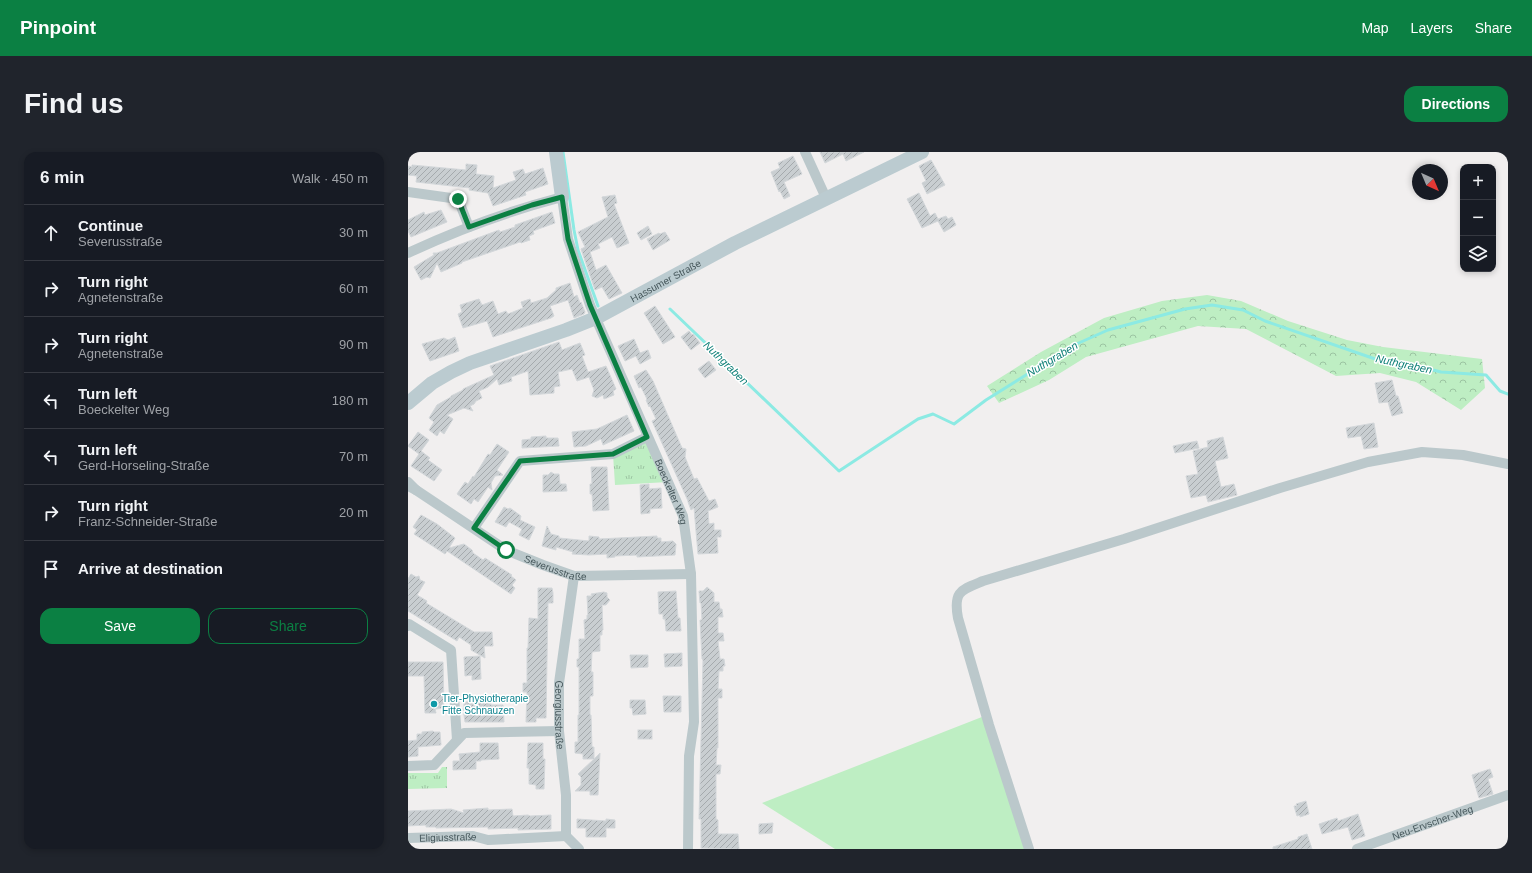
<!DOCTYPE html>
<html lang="en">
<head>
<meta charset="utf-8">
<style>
	:root { --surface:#171b24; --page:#20242c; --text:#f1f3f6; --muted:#9ea1a6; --line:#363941; --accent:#0b8043 }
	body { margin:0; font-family:Arial,sans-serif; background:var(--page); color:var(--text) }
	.controls { position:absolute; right:12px; top:12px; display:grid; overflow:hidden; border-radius:8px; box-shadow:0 2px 6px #0003 }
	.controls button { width:36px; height:36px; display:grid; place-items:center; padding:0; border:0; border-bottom:1px solid var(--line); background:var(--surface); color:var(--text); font:20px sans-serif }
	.compass { position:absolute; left:1004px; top:12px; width:36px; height:36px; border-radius:50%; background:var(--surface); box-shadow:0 2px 6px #0003; rotate:136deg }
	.stop { position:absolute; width:12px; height:12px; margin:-9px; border:3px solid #0b8043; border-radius:50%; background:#fff }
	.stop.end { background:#0b8043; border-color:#fff; box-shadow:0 1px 4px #0008 }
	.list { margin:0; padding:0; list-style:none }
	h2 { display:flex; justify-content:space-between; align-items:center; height:52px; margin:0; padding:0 16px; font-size:17px }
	h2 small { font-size:13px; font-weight:400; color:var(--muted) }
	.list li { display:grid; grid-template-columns:26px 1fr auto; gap:12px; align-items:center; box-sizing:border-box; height:56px; padding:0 16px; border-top:1px solid var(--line) }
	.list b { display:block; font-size:15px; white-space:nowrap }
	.list p { margin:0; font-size:13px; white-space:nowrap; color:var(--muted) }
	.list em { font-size:13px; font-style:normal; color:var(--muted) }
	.actions { display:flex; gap:8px; padding:12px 16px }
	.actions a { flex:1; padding:9px 0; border:1px solid var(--accent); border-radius:12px; text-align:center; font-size:14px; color:var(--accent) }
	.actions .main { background:var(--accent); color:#fff }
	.icon { flex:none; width:22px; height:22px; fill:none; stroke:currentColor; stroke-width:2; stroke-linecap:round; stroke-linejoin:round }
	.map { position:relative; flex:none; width:1100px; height:697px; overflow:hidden; border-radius:12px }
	header { display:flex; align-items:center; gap:24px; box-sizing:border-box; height:56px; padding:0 20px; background:var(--accent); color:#fff }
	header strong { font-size:19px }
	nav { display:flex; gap:22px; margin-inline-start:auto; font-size:14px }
	.intro { display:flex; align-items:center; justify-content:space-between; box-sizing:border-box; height:96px; padding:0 24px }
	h1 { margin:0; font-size:28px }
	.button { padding:10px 18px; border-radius:12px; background:var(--accent); color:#fff; font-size:14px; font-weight:700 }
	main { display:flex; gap:24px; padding:0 24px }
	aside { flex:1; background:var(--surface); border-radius:12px; box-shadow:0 2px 6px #0003 }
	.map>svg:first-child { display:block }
	.green { fill:#beeec3 }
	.forest { fill:url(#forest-crowns) }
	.park { fill:url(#park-tufts) }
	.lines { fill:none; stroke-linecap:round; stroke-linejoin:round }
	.stream { stroke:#8ceae3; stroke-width:3 }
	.building { fill:url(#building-hatch); stroke:#d3d7da }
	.street { stroke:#bbc8cb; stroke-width:10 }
	.secondary { stroke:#bbcbd0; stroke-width:14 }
	.route { stroke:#0b8043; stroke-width:5 }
	.culture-dot { fill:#0f9aa8; stroke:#fff; stroke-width:1.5 }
	.labels { text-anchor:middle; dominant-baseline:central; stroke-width:3; stroke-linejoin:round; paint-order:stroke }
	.street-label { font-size:10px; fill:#47585c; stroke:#fff }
	.culture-label { font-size:10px; fill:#0d838f; stroke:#fff; text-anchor:start }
	.water-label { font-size:11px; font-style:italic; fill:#108179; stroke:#fff }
</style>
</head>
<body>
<header>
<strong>Pinpoint</strong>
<nav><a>Map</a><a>Layers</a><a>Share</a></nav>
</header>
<div class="intro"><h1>Find us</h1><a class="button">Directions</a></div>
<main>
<aside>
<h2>6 min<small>Walk · 450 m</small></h2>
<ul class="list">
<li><svg class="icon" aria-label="ahead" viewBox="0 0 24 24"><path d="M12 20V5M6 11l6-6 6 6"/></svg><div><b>Continue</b><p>Severusstraße</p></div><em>30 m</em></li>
<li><svg class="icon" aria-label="right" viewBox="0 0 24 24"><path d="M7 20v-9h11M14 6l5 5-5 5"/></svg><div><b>Turn right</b><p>Agnetenstraße</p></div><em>60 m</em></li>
<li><svg class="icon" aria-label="right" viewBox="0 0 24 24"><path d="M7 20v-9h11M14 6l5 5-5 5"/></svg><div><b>Turn right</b><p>Agnetenstraße</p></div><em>90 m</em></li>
<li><svg class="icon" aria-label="left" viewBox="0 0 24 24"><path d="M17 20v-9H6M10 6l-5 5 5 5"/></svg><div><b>Turn left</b><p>Boeckelter Weg</p></div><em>180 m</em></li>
<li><svg class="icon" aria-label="left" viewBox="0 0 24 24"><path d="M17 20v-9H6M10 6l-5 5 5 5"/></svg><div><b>Turn left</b><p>Gerd-Horseling-Straße</p></div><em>70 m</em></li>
<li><svg class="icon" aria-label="right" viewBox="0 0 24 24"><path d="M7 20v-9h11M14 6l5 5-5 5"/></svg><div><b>Turn right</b><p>Franz-Schneider-Straße</p></div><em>20 m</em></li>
<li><svg class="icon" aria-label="arrive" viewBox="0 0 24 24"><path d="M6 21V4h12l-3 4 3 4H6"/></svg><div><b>Arrive at destination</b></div></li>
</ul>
<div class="actions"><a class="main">Save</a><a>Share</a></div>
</aside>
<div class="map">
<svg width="1100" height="697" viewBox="0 0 1100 697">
	<defs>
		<pattern id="forest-crowns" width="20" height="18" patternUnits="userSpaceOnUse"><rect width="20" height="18" fill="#beeec3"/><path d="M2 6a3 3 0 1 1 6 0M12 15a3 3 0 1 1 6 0" fill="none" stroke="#9cc4a2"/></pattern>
		<pattern id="park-tufts" width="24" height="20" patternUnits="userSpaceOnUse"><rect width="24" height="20" fill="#beeec3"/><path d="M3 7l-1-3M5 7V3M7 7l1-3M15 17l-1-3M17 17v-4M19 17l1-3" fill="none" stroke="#9cc4a2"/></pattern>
		<pattern id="building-hatch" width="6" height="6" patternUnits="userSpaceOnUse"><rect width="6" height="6" fill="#c9ced1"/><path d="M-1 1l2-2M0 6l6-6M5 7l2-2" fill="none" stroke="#a5aaad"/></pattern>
	</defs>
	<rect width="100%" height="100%" fill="#f1efef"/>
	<path class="green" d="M579 563 619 697H427L354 651Z"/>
	<path class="forest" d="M799 143 833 149 880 169 939 188 975 195 1074 207 1077 236 1053 258 1008 230 972 221 928 224 838 177 790 174 678 205 641 228 591 251 579 234 633 200 696 166 754 149Z"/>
	<g class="park">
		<path d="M239 285 260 330 207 333 205 302Z"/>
		<path d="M34 615H39V636L0 637V621H30Z"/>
	</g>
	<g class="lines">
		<g class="stream">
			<path d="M155 0 166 78 170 98 190 154"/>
			<path d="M262 157 431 319 510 267 525 262 546 272 578 248 664 194 700 178 777 157 804 153 835 158 857 169 973 209 993 210 1033 220 1078 223 1092 239 1100 242"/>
		</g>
	</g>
	<g class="building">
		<path d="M412 0H456L438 9 435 2 417 11Z"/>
		<path d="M385 4 394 22 376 30 382 44 376 47 372 39 371 40 363 20 372 16 370 11Z"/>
		<path d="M523 8 537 33 519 42 514 31 518 29 511 14Z"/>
		<path d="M58 12 69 13 68 22 86 24 85 36 108 28 105 20 115 17 117 22 135 16 140 32 117 40 118 43 85 54 80 41 61 38 62 36 8 30 9 24 0 23V14L4 15V13L58 18Z"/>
		<path d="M511 41 522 64 527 61 530 67 538 64 540 67 544 65 548 73 536 80 530 69 514 76 499 47Z"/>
		<path d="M207 43 209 51 206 52 221 91 209 96 204 85 190 92 192 96 182 100 188 118 198 113 214 141 201 147 194 135 187 138 173 97 177 95 170 80 200 65 194 45Z"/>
		<path d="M33 58 39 70 3 85 0 79V68L16 60 17 63Z"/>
		<path d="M144 60 147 71 125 79 126 82 121 84 122 88 113 91 112 90 54 110V111L33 120 29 111 22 126 19 125 13 128 6 115 26 103 25 101H29L91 78 92 80 107 75V73Z"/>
		<path d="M240 74 244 82 233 88 229 81Z"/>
		<path d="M257 80 262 88 245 98 239 87 251 81 252 82Z"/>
		<path d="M162 131 166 145 169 143 172 151 173 150 177 160 176 162 166 166 160 148 142 154 146 164 143 166 94 182 85 185 79 169 55 176 50 162 54 160 52 153 71 147 74 153 85 149 90 162 98 159 100 162 115 156 113 150 122 147 123 151 139 146 148 138V136Z"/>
		<path d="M247 154 267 185 255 192 236 161Z"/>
		<path d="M281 179 284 183 285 182 292 191 283 198 273 185Z"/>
		<path d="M47 185 51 199 22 209 14 192 36 186 40 188Z"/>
		<path d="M226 187 232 201 240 198 243 206 232 212 228 204 217 209 210 194Z"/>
		<path d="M151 190 154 198 172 191 177 203 174 204 180 220 198 214 208 237 205 239 206 243 196 247 195 243 189 246 184 244 186 238 181 225 169 229 164 217 150 220 152 234 146 235V241L122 243 120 219 103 225 104 229 91 233 89 227 80 235 71 239 74 246 68 249 66 252 62 254 65 259 56 256 39 263 45 267 36 282 32 279 29 284 21 278 26 270 21 266 29 253 43 245V244L55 238V237L86 223 82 214Z"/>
		<path d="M301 209 308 218 297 226 290 217Z"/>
		<path d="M238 218 245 229 274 296 278 297 277 305 286 327 289 326 301 349 307 347 310 355 300 359 301 372 306 371V378H313V385H309L310 401 290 402 286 356 283 358 280 350V349L244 269 248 267 242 254 241 255 238 248 239 247 233 235 231 236 226 224Z"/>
		<path d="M984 228 988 244H990L995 261 984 264 980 250 971 251 967 231Z"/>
		<path d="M219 263 226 279 195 293 193 287 178 294 166 295 164 280 189 277Z"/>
		<path d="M966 271 970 295 956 297 953 284 940 286 938 276Z"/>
		<path d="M10 280 21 288 13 299 22 306 20 308 34 318 26 329 3 314 11 302 0 294Z"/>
		<path d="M138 284V286H150L151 294 114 296V288L123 287V285Z"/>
		<path d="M815 285 820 306 807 309 813 335 826 332 829 343 800 350 798 343 783 346 778 324 790 322 785 299 800 295 799 289Z"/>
		<path d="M789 289 791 296 767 301 765 294Z"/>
		<path d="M89 292 101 300 89 318 95 323 87 324 83 331 84 338 80 335 70 350 66 347 63 352 49 342 57 330 60 332 65 324 66 325 80 302 82 303Z"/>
		<path d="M183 315H199L201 358 185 359 184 342H182V332H184Z"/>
		<path d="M143 320 146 322H151L152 332H158L159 339 135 340V323H140Z"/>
		<path d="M241 332V337L253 336 254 356 242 357V361L233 362 232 333Z"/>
		<path d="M96 355 100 357 102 356 113 364 112 368 127 375 121 388 111 383 114 377 101 370 98 375 87 370Z"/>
		<path d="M13 363 29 372 47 386 41 396 56 392 64 398 65 401 75 408 77 406 104 423 103 424 108 428 104 433 107 436 103 442 39 399 37 402 6 382 9 378 5 375Z"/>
		<path d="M139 374 143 382 151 384V386L181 389V384L191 385V387L249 384V386H253V390L265 389 268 392 267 403 229 405V403L207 404V405L199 406V402L181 403 164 402 165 400 148 395V398L134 394Z"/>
		<path d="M3 422 8 425 11 424 12 428 17 430 9 443 19 449 18 451 66 480H84L85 494H76L77 506 63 498V493L51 485 49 489 0 459V427Z"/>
		<path d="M299 435 306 441V450H311L312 457H314L315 465H310V481H315L316 489H310L312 507H316L317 514H315V519H311L310 537H314V546H310V596H309L308 613H313L312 622H308V667L310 668V682H330L331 697 293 696V667H291L295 508 294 507 292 468H294L293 451H292L291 439H295Z"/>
		<path d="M130 436H144L145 441V451H140L138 566H128V570H118L119 540H115V531H119V496H120L121 466 130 467Z"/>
		<path d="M268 439 270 466H272L273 479H258L257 467H255V462H251L250 440Z"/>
		<path d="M196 440 199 441V445L202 448 198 453H194L195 478H194V483H192V499L184 500 183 520H185V544H182V563H183L184 595H186V607L192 601 190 643H182V639H167L173 633V625L170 622 186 607H175V602L167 601V590H170V563H171V515H169V507H171V487H177L176 468 179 467V463H180L179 444H184L183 442Z"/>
		<path d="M274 501V514L257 515 256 502Z"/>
		<path d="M222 503H240V515L223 516Z"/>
		<path d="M72 504 73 527 64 528V523L57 524 56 505Z"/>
		<path d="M0 510H35L36 556 27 557 28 561H17L16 524H0Z"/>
		<path d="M255 544H273V560H256Z"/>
		<path d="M222 548H237L238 562 225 563 224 556H222Z"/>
		<path d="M82 549 83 553H95L96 570H57L55 556H56V550Z"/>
		<rect x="230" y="578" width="14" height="9"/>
		<path d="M25 579 26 580H32L33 593 10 595V604L0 605V589L9 588V582H14V580Z"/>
		<path d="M72 591H90L91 607 73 608V609H68V617L45 618V609H52L51 602 72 600Z"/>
		<path d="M120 591H135V607H137L136 637H128V633L121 632V616H119Z"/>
		<path d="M1082 617 1085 625 1080 627 1085 642 1071 646 1064 623Z"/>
		<path d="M898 649 901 662 892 665V663L889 664 886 654H889L888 652Z"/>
		<path d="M80 656V658L104 657 105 664 120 663 122 664 143 663V677L110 678V676L80 677V675L28 676V675H18V673L0 674V659L43 657 56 661 55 658Z"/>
		<path d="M950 662 957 684 944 688 940 675 914 682 911 672 929 666 930 669Z"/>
		<path d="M169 667 198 669V667L207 668V676H198V685H178V676H169Z"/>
		<path d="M365 671 364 681 351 682V672Z"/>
		<path d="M899 682 904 697H865V695L890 687V685Z"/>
	</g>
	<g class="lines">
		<g class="street">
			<path d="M397 0 418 46"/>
			<path d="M0 40 50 47 61 75"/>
			<path id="s1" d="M0 101C49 78 101 59 154 45L160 87 182 153 275 364 283 422 286 570 281 604 280 697"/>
			<path d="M0 330 8 338 0 334"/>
			<path id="s2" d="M8 338 98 398 135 413 166 424 283 422"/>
			<path d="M66 376 112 309 205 302 239 285"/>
			<path id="s3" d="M166 424 151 531V579L158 643V684L171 697"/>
			<path d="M0 474 1 472 43 498 49 588"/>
			<path d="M0 614 26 613 56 581 151 579"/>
			<path id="s4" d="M0 686 65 684 80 688 158 684"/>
			<path d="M621 697 581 573 550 466C545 439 553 438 575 429L716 387 872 336 960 310 1014 300 1055 303 1100 312"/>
			<path id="s5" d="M949 697 1100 643"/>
		</g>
		<g class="secondary">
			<path d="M148 0 154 45"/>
			<path id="s6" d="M0 251 24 231 43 220 62 211 158 178 188 166 327 91 514 0"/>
		</g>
	</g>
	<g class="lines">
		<path class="route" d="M50 47 61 75 124 53 154 45 160 87 182 153 239 285 205 302 112 309 66 376 98 398"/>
	</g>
	<circle class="culture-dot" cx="26" cy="552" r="4"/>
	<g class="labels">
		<g class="street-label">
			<text stroke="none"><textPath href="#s6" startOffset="287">Hassumer Straße</textPath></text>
			<text stroke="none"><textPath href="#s1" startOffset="480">Boeckelter Weg</textPath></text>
			<text stroke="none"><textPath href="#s2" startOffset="161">Severusstraße</textPath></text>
			<text stroke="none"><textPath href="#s3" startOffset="140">Georgiusstraße</textPath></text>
			<text stroke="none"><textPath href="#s5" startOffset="80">Neu-Ervscher-Weg</textPath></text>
			<text stroke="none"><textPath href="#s4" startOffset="40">Eligiusstraße</textPath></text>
		</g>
		<g class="culture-label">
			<text x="34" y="546">Tier-Physiotherapie<tspan x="34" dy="12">Fitte Schnauzen</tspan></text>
		</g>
		<g class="water-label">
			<text transform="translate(644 207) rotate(-31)">Nuthgraben</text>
			<text transform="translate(318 211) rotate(44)">Nuthgraben</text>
			<text transform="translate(996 212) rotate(12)">Nuthgraben</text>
		</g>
	</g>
</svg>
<div class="controls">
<button>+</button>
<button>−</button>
<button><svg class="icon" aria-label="layers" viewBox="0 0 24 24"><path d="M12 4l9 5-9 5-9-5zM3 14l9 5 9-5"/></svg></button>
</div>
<svg class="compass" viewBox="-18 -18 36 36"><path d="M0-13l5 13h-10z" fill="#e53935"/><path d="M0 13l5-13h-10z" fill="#9ea1a6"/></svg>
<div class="stop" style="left:98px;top:398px"></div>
<div class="stop end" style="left:50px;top:47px"></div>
</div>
</main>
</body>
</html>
